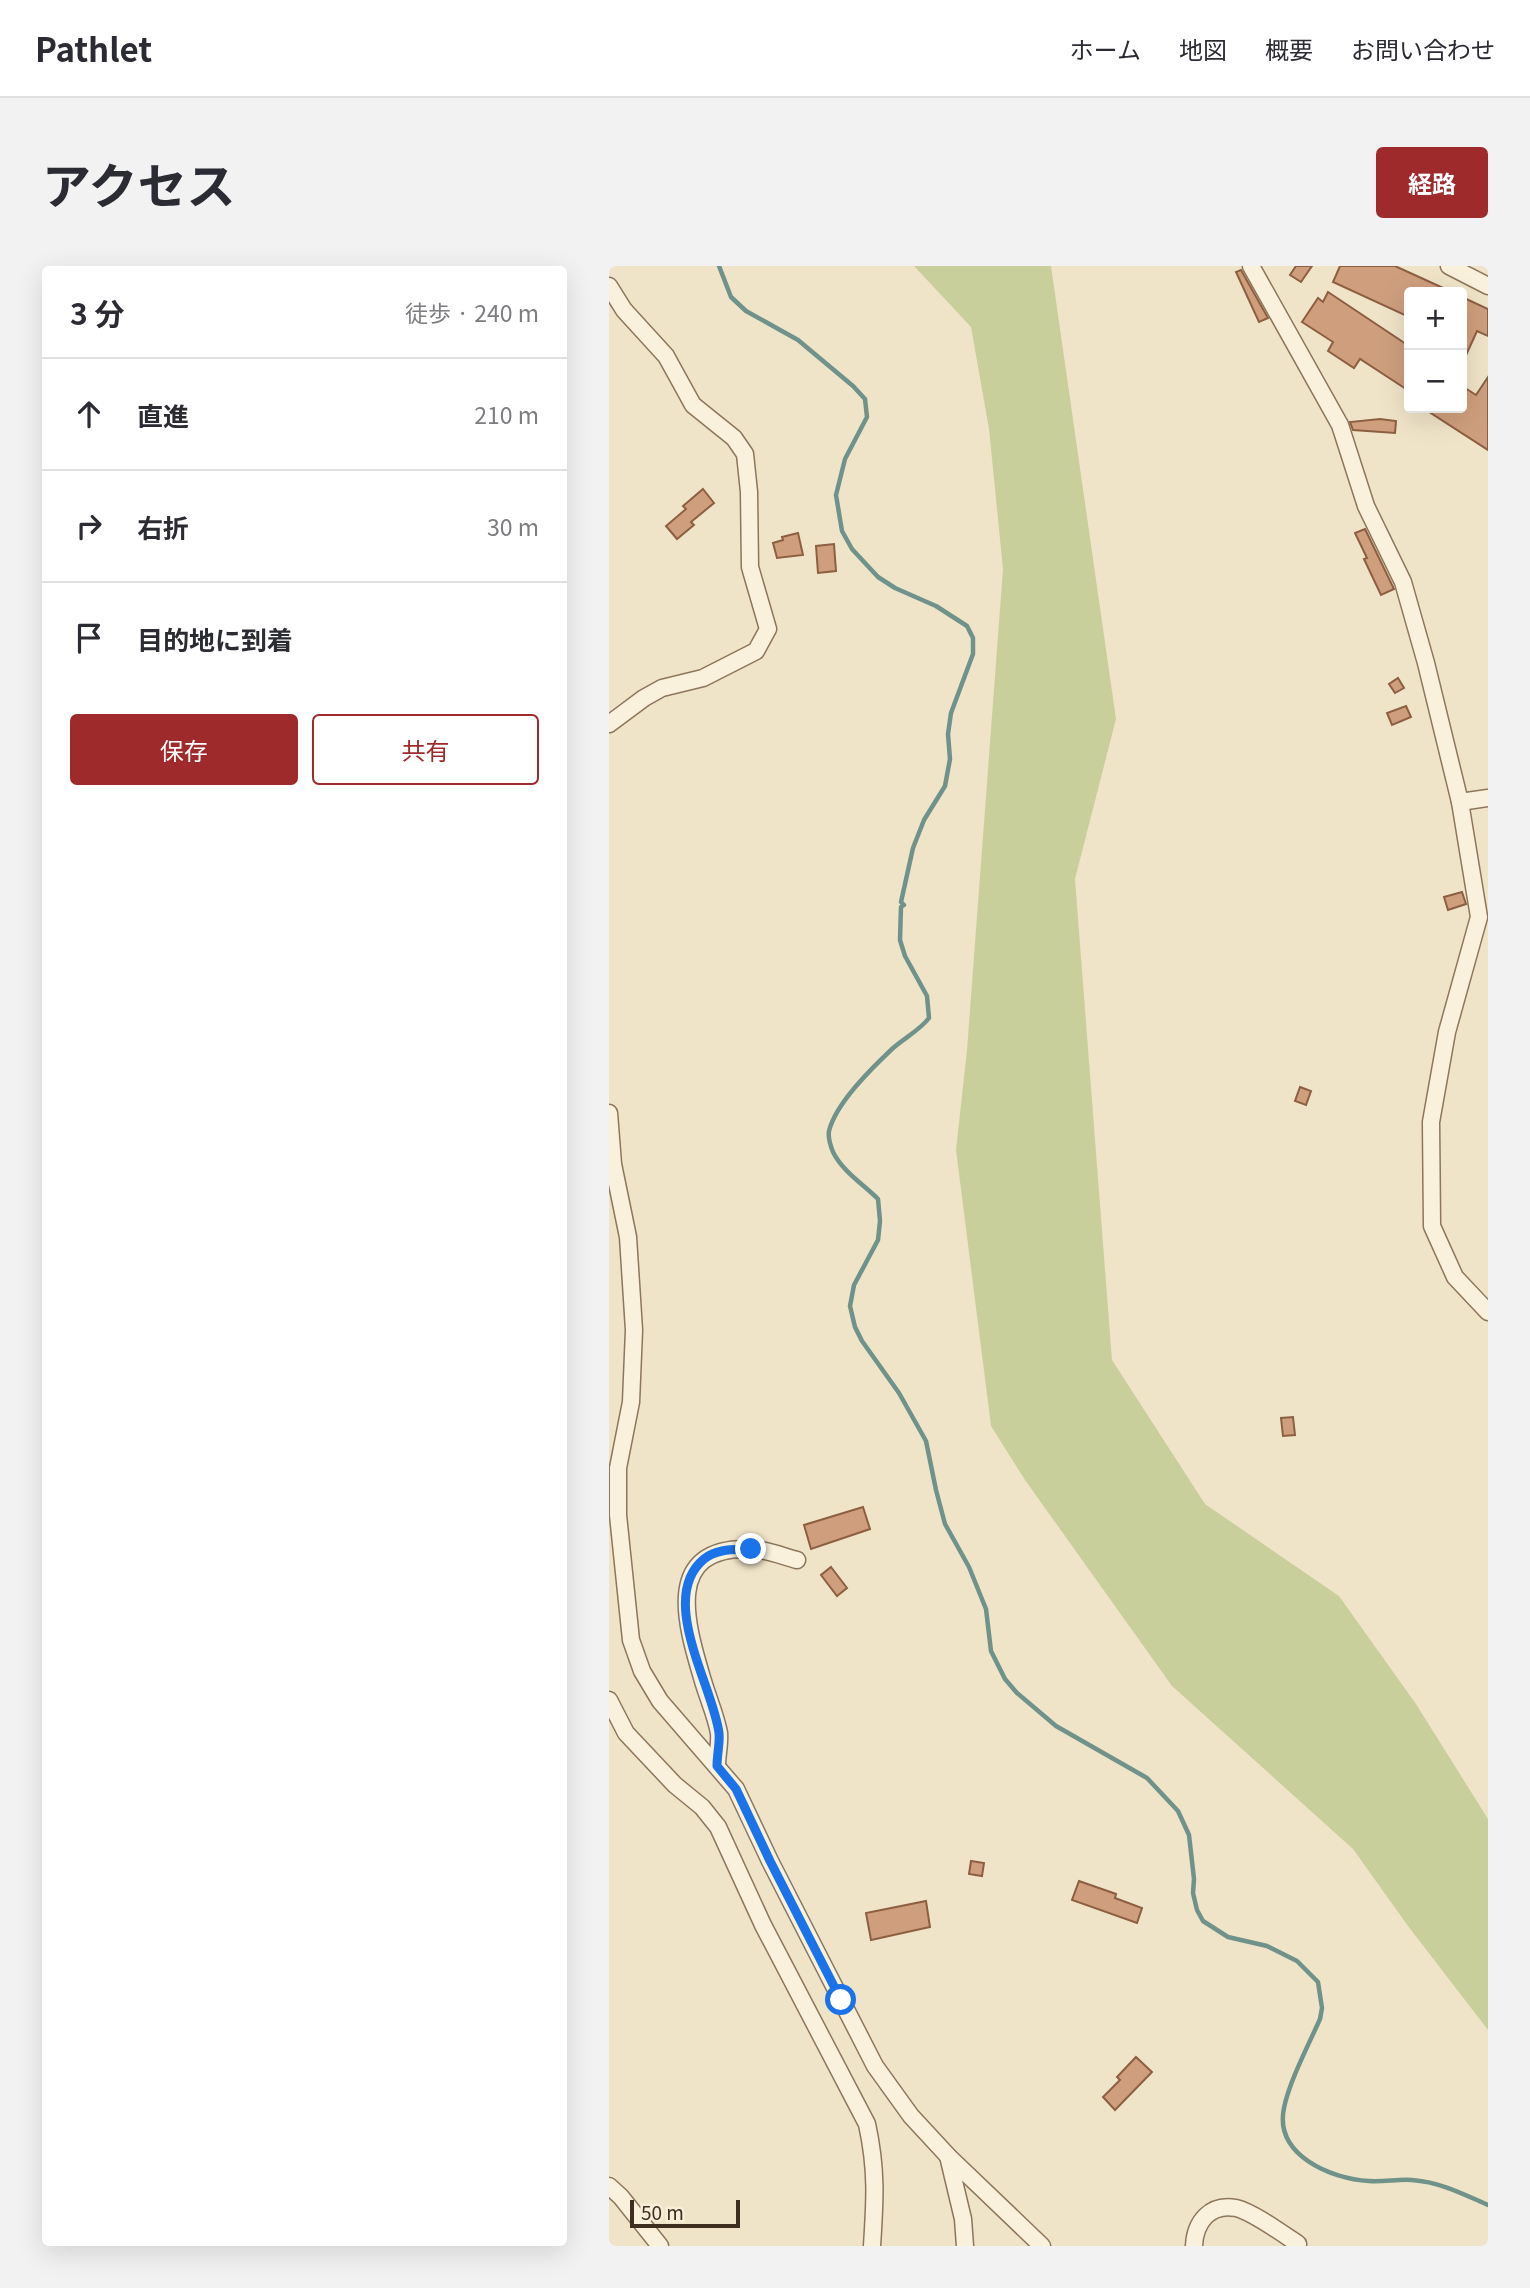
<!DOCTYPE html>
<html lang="ja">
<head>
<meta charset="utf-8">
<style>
	:root { --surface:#fff; --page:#f2f2f3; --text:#2b2b33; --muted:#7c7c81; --line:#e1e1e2; --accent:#9e2a2b }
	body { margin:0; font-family:Georgia,"Noto Sans JP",serif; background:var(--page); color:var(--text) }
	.controls { position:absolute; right:21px; top:21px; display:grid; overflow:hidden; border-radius:7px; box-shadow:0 7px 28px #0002 }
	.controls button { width:63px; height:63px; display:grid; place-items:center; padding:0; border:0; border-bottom:2px solid var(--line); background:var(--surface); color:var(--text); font:35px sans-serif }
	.scale { position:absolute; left:21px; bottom:18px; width:110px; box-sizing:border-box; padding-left:7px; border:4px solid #3d2e20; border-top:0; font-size:19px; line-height:24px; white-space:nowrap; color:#3d2e20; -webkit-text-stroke:5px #f7eed8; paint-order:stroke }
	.stop { position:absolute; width:21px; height:21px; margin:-16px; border:5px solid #1a73e8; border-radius:50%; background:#fff }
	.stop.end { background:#1a73e8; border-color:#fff; box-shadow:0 2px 7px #0008 }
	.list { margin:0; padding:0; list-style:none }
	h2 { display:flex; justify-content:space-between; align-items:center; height:91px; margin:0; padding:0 28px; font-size:30px }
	h2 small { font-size:23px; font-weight:400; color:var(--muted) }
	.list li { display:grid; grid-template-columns:46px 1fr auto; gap:21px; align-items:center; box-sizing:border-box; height:112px; padding:0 28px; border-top:2px solid var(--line) }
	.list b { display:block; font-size:26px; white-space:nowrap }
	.list em { font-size:23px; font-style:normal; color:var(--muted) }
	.actions { display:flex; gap:14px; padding:21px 28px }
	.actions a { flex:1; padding:16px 0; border:2px solid var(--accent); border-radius:7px; text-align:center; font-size:24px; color:var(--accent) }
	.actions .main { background:var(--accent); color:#fff }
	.icon { flex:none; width:38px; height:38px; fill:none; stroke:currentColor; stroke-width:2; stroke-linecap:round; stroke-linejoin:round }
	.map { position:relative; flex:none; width:879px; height:1980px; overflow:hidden; border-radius:7px }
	header { display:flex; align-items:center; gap:42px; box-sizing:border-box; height:98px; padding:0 35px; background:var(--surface); border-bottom:2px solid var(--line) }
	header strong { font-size:33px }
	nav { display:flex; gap:38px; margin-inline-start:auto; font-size:24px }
	.intro { display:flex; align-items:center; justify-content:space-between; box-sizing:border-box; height:168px; padding:0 42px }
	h1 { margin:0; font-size:49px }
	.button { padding:18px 32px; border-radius:7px; background:var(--accent); color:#fff; font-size:24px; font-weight:700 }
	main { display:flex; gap:42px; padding:0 42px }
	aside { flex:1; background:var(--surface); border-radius:7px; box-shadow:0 7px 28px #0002 }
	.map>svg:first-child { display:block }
	.green { fill:#c9cf9b }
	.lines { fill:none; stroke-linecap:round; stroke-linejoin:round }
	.stream { stroke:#6f938a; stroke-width:4.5 }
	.building { fill:#cf9f7d; stroke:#8d5f41; stroke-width:2 }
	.minor-casing { stroke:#8d765c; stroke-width:19 }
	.minor { stroke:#faf1dc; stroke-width:16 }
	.route { stroke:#1a73e8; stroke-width:9 }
</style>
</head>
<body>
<header>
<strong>Pathlet</strong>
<nav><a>ホーム</a><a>地図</a><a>概要</a><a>お問い合わせ</a></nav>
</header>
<div class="intro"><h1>アクセス</h1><a class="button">経路</a></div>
<main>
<aside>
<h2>3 分<small>徒歩 · 240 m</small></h2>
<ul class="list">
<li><svg class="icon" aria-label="ahead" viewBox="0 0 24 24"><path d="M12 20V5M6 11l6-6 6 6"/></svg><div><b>直進</b></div><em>210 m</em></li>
<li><svg class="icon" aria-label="right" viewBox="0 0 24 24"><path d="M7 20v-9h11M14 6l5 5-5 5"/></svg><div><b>右折</b></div><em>30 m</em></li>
<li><svg class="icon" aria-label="arrive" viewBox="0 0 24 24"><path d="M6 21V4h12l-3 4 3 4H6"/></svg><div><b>目的地に到着</b></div></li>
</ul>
<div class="actions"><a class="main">保存</a><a>共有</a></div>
</aside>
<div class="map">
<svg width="879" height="1980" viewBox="0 0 879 1980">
	<rect width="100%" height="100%" fill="#f0e4c8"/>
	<path class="green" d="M305 0H442L507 453 466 613 503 1094 596 1238 730 1330 807 1438 879 1553V1764L799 1660 744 1583 563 1420 416 1214 382 1160 347 884 358 784 394 303 380 163 362 61Z"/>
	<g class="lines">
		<path class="stream" d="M110 0 122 31 137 45 189 74 244 120 256 133 258 151 236 193 227 229 233 265 243 283 269 311 286 322 327 340 358 360 364 372V388L342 447 339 468 341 493 336 520 315 554 304 582 292 636 295 639 292 641 291 674 296 690 318 730 320 752C310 765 295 772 283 783 262 803 227 837 220 865 219 871 222 881 224 886 234 906 254 918 269 933L271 955 269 974 245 1019 241 1040 246 1061 253 1075 290 1127 317 1175 327 1224 336 1258 360 1301 377 1343 382 1385 396 1413 408 1427 447 1460 538 1512 569 1545 580 1569 585 1613 584 1627 588 1644 594 1655 619 1671 658 1680 688 1695 709 1716 713 1742 711 1753C700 1778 680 1816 675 1842 665 1889 722 1913 760 1915 775 1916 789 1913 803 1914 831 1916 854 1928 879 1939"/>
	</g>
	<g class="building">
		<path d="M687 0H703L692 16 681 9Z"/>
		<path d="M731 0H786L843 26H800V51L724 16Z"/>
		<path d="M632 4 659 52 650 56 627 6Z"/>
		<path d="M719 26 800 80V125L751 93 745 102 719 85 724 76 693 56 709 32 714 36Z"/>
		<path d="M853 31 879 43V70L868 65 853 98Z"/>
		<path d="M879 111V184L814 142H853V120L867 129Z"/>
		<path d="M771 153 787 155 786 167 744 164 741 156Z"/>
		<path d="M94 223 105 237 82 256 85 259 68 273 57 260 77 243 74 240Z"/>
		<path d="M756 263 785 323 772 329 755 293 758 292 746 267Z"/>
		<path d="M189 267 194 289 168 292 164 277 174 274 173 271Z"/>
		<path d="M225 278 227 305 209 307 207 280Z"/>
		<path d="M789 412 795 422 786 427 780 418Z"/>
		<path d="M797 440 802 451 783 459 778 447Z"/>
		<path d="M853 626 857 638 839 644 835 631Z"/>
		<path d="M691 821 702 825 697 839 686 835Z"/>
		<path d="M684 1151 686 1169 674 1170 672 1152Z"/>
		<path d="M254 1241 261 1263 202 1283 195 1259Z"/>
		<path d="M222 1301 238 1322 228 1330 212 1309Z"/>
		<path d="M362 1595 375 1597 373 1610 360 1608Z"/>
		<path d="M470 1615 507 1628 506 1632 533 1642 528 1657 463 1634Z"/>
		<path d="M317 1635 321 1661 262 1674 257 1647Z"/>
		<path d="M527 1791 543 1806 506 1844 494 1831 511 1814 508 1811Z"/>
	</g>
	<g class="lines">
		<defs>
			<g id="minor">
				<path d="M642 0 731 159 757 240 794 316 817 397 851 536 870 651 838 766 822 856 823 960 846 1011 879 1046"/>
				<path d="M840 0 879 20"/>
				<path d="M0 20 15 44 57 90 84 139 125 172 136 188 140 226 141 301 159 363 147 385 94 412 53 422 35 432 0 458"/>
				<path d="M851 536 879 532"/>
				<path d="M0 847 4 898 19 971 25 1064 22 1136 9 1202V1249L22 1374 33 1405 51 1435 127 1523 161 1595 266 1800 302 1850 339 1890 433 1980"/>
				<path d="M0 1434 17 1467 66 1519 93 1541 109 1561 154 1659 258 1858C268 1904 266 1934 263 1980"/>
				<path d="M108 1500C108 1489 111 1477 110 1467 107 1450 99 1432 94 1415 78 1361 52 1280 141 1283 156 1283 173 1290 188 1294"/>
				<path d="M339 1890 354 1953 356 1980"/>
				<path d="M0 1920 12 1931 51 1980"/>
				<path d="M585 1980C586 1956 601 1937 627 1942 644 1946 674 1968 689 1978"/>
			</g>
		</defs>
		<use href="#minor" class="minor-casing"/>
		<use href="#minor" class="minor"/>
	</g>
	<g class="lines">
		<path class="route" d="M142 1283C127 1284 108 1282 95 1293 48 1332 104 1420 110 1467 111 1477 108 1489 108 1500L127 1523 161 1595 232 1734"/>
	</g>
</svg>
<div class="controls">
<button>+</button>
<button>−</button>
</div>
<div class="scale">50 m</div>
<div class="stop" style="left:232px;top:1734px"></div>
<div class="stop end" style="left:142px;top:1283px"></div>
</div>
</main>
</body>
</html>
